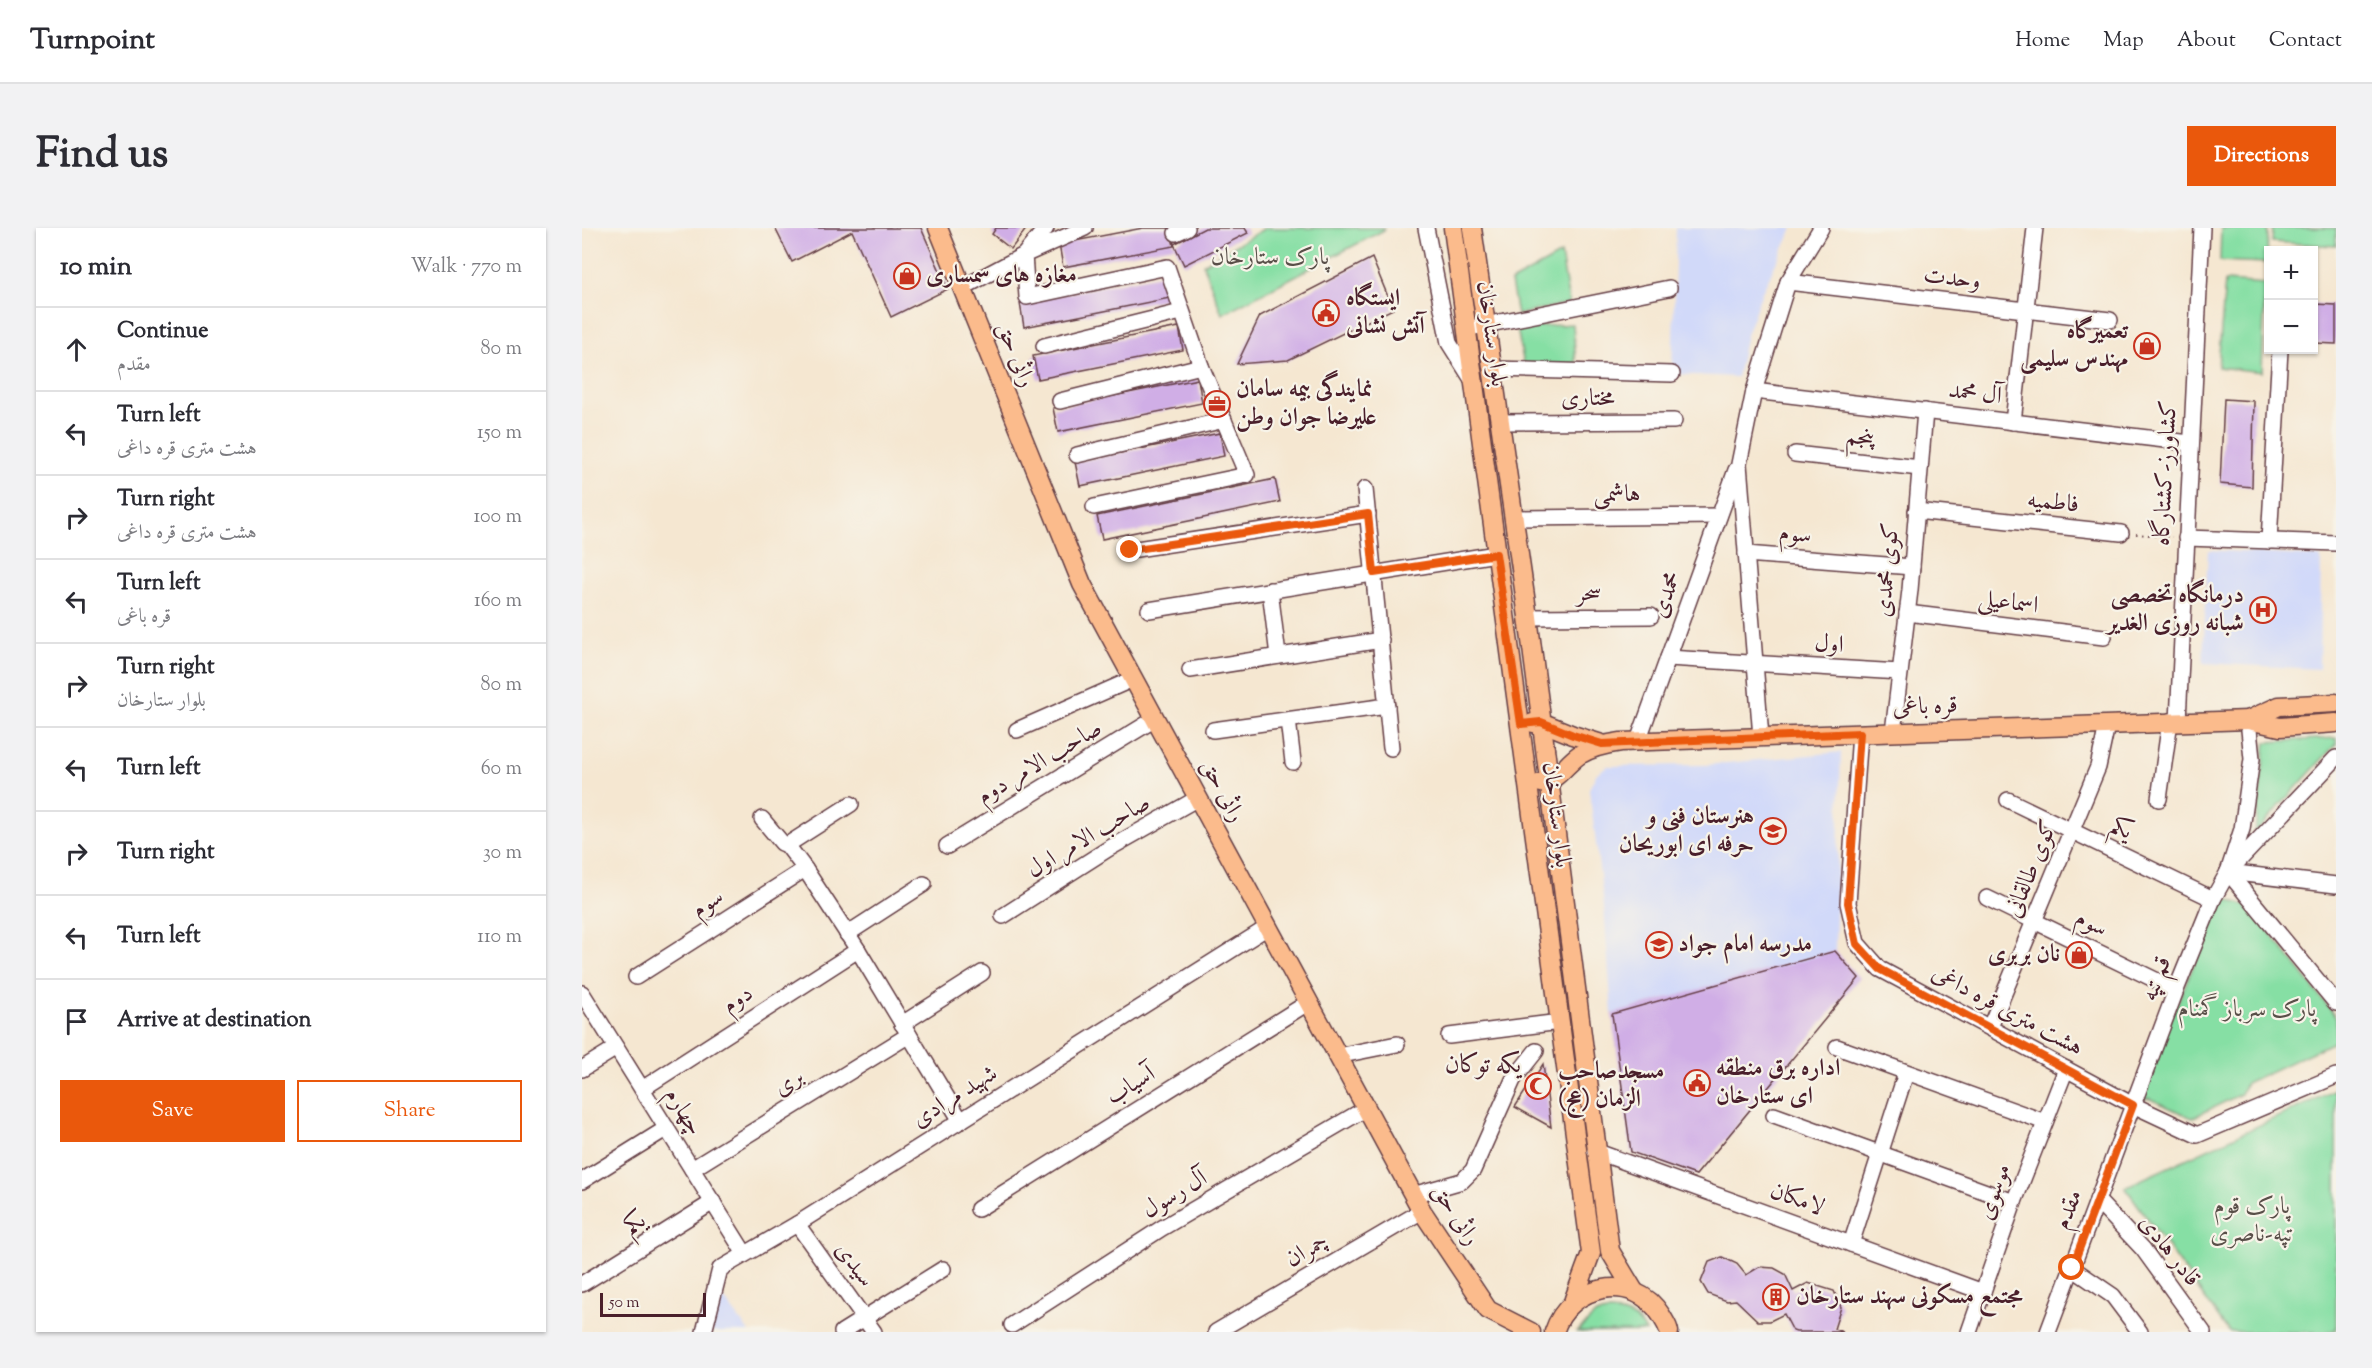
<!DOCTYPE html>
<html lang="en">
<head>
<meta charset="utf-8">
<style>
	:root { --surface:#fff; --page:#f2f2f3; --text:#2b2b33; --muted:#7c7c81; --line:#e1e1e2; --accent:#ea580c }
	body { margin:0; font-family:"Sorts Mill Goudy",Amiri,serif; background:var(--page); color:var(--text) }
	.controls { position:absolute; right:18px; top:18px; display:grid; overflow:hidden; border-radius:0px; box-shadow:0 2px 4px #0004 }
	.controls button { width:54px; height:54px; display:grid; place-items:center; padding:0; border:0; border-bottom:2px solid var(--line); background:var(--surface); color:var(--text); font:30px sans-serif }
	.scale { position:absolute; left:18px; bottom:15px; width:106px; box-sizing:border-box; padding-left:6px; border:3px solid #4a1f2b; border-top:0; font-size:16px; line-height:21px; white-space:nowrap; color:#4a1f2b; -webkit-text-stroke:4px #f7f3e8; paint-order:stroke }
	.stop { position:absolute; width:18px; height:18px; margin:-14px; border:4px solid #ea580c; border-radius:50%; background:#fff }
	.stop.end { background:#ea580c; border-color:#fff; box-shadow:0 2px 6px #0008 }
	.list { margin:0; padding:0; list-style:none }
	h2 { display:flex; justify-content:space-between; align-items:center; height:78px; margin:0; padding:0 24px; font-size:26px }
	h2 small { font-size:20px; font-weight:400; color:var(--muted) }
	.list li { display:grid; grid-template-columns:39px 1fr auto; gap:18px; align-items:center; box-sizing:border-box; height:84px; padding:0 24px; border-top:2px solid var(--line) }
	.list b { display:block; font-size:22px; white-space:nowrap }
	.list p { margin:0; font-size:20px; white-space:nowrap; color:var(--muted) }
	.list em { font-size:20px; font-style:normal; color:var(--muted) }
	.actions { display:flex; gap:12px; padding:18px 24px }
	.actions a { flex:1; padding:14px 0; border:2px solid var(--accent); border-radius:0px; text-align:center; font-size:21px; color:var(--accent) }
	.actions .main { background:var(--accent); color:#fff }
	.icon { flex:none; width:33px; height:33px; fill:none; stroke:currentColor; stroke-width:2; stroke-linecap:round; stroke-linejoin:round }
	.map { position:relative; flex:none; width:1754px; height:1104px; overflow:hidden; border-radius:0px }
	header { display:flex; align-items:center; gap:36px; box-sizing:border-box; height:84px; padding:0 30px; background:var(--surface); border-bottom:2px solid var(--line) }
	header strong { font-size:28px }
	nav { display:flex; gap:33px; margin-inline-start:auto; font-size:21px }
	.intro { display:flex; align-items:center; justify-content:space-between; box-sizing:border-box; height:144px; padding:0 36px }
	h1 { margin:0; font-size:42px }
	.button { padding:15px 27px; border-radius:0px; background:var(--accent); color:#fff; font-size:21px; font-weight:700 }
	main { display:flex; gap:36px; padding:0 36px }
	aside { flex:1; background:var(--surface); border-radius:0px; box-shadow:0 2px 4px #0004 }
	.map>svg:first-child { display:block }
	.built { fill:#d1d9f9 }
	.green { fill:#86dfa4; stroke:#687f68; stroke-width:1.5 }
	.building { fill:#d0aee6 }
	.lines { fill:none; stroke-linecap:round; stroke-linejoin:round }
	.minor-casing { stroke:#643d44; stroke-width:18 }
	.major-casing { stroke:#643d44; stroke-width:21 }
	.path { stroke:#643d44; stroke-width:2; stroke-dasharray:1.5 4.5; stroke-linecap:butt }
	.minor { stroke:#fff; stroke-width:15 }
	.major { stroke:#fbbb8c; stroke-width:18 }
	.route { stroke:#ea580c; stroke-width:8 }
	.labels { text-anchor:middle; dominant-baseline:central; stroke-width:4.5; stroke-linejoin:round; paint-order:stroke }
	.park-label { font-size:24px; fill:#594f49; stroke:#f7f3e8 }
	.poi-label { font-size:24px; font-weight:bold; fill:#4a1f2b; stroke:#f7f3e8; text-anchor:start }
	.street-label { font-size:24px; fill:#4a1f2b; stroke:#f7f3e8 }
	.neighbourhood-label { font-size:26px; fill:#4a1f2b; stroke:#f7f3e8 }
</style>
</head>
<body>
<header>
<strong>Turnpoint</strong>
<nav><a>Home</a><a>Map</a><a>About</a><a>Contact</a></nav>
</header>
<div class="intro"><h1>Find us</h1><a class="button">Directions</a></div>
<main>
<aside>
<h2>10 min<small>Walk · 770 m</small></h2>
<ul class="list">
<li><svg class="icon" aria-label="ahead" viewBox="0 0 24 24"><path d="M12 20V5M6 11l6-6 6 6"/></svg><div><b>Continue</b><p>مقدم</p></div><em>80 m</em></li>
<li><svg class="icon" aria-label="left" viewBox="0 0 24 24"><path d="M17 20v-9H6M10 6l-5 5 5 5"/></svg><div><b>Turn left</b><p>هشت متری قره داغی</p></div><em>150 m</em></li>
<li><svg class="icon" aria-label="right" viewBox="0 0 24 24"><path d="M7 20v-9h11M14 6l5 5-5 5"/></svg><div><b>Turn right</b><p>هشت متری قره داغی</p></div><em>100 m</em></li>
<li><svg class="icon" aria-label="left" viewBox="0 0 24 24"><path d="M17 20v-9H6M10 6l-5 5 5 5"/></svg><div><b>Turn left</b><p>قره باغی</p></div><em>160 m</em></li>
<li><svg class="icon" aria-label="right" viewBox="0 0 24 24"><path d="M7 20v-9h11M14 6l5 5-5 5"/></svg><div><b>Turn right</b><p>بلوار ستارخان</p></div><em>80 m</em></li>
<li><svg class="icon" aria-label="left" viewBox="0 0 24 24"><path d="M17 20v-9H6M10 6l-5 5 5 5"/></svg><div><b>Turn left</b></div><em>60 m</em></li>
<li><svg class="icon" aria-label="right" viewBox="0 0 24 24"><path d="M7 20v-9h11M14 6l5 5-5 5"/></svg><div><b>Turn right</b></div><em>30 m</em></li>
<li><svg class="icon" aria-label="left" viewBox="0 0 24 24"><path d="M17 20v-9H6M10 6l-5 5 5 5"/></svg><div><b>Turn left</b></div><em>110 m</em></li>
<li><svg class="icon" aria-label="arrive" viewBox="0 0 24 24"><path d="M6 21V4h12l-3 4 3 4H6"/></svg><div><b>Arrive at destination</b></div></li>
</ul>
<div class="actions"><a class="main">Save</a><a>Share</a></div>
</aside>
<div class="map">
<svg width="1754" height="1104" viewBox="0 0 1754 1104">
	<rect width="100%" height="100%" fill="#f7f3e8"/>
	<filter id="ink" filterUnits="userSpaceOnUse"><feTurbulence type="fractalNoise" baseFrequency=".0167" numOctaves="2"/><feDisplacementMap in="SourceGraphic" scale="12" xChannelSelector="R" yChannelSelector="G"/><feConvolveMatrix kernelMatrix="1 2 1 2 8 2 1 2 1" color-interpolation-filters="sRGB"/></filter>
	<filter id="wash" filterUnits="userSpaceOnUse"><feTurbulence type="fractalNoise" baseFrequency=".008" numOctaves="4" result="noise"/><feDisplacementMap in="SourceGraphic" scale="24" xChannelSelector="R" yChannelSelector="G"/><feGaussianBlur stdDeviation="1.35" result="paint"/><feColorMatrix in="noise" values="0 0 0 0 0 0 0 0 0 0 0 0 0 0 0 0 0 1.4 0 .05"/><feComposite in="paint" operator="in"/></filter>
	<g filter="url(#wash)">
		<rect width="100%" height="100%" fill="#f5e7d1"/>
		<g class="built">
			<path d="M1094 0H1211L1180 64 1164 107 1155 149 1090 146Z"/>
			<path d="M1626 322 1739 329 1737 441 1621 435Z"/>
			<path d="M1259 524 1253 723 1030 786 1022 677 1007 561 1015 545 1025 538 1124 537Z"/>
			<path d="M139 1067 167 1104H129Z"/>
		</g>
		<g class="green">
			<path d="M683 0H802V2L640 86 621 36Z"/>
			<path d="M1639 0H1686L1685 35 1638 33Z"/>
			<path d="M1691 0H1754V18L1690 14Z"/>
			<path d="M979 26 987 75 935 87 929 54Z"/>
			<path d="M1643 53 1683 56 1680 144 1636 139Z"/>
			<path d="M991 96 994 138 942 137 935 100Z"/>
			<path d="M1754 510V516L1673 605 1684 514Z"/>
			<path d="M1641 670 1668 679 1754 789V813L1664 855 1659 866 1610 890 1566 870 1551 877Z"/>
			<path d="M1754 862V1102L1749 1104H1647L1543 959Z"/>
			<path d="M1025 1084C1042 1084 1056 1088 1064 1104H995L1014 1086Z"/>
		</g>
		<g id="blocks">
			<g class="building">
				<path d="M193 0H339L366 61 309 89 270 3 210 34Z"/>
				<path d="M414 0H445L429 21 410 6Z"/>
				<path d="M561 0H588L592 18 481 39 477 16Z"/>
				<path d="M623 0H663L666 5 602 37 592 16Z"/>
				<path d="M790 30 811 81 706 132 655 136 678 88Z"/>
				<path d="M583 46 588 70 442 99 438 75Z"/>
				<path d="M1732 76 1754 77V116L1732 115Z"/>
				<path d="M597 99 601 122 456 151 451 128Z"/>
				<path d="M616 151 620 175 476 204 471 180Z"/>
				<path d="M1642 171 1672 173 1670 259 1638 256Z"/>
				<path d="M638 205 642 228 498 258 493 234Z"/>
				<path d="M693 251 698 274 520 311 515 288Z"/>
				<path d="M1253 723 1277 750 1114 947 1049 924 1030 786Z"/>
				<path d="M961 836 969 899 933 879Z"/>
				<path d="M1140 1029 1155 1036 1164 1047 1177 1039 1192 1040 1203 1046 1211 1063 1226 1055 1252 1063 1259 1079 1252 1101 1261 1104H1214L1211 1103 1202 1086 1188 1093H1176L1154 1072 1145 1073 1126 1066 1119 1054 1127 1034Z"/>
			</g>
		</g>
	</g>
	<g filter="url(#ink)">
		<use href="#blocks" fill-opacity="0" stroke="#643d44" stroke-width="1.5"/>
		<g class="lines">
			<defs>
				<g id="minor">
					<path d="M503 0 442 27 445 69 585 39 619 138 665 247 512 279"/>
					<path d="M844 0 867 115 891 153"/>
					<path d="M594 5 605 0"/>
					<path d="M1206 54 1528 92"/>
					<path d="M380 60 442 27 464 0"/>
					<path d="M893 99 1087 60"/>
					<path d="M462 118 599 84"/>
					<path d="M912 141 1090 146"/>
					<path d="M1172 163 1608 215"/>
					<path d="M478 173 619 138"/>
					<path d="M919 194 1092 193"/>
					<path d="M1431 194 1453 0"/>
					<path d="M1213 226 1338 240"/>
					<path d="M495 227 642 192"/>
					<path d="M783 261 809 520"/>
					<path d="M1334 283 1539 305"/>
					<path d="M932 290 1137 288"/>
					<path d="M1604 310 1754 315"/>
					<path d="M1687 313 1698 122"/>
					<path d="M548 322 786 286"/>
					<path d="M1164 326 1330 339"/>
					<path d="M688 362 696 428"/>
					<path d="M567 382 914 326"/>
					<path d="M1325 385 1522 409"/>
					<path d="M946 389 1069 388"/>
					<path d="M1086 430 1318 444"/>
					<path d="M608 442 799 412"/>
					<path d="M706 492 711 534"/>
					<path d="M1666 492 1670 531 1660 601 1646 644 1754 530"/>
					<path d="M1596 493 1620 0"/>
					<path d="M435 502 551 451"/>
					<path d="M631 502 805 478"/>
					<path d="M1311 504 1328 362 1343 183"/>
					<path d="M1278 505 1266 675 1275 715 1298 741 1551 877 1615 907 1754 848"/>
					<path d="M1179 509 1157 236 1172 163 1206 54 1239 0"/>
					<path d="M1056 513 1154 242"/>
					<path d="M1577 571 1588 493"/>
					<path d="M1426 572 1631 671"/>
					<path d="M180 591 200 615 205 617 223 641 276 722 379 893"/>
					<path d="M205 617 269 576"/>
					<path d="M365 618 573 491"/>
					<path d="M1646 644 1754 775"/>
					<path d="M1646 644 1754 657"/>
					<path d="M1405 670 1594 762"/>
					<path d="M421 688 526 621 616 570"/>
					<path d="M265 706 342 656"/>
					<path d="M54 749 223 641"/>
					<path d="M0 765 163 1026"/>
					<path d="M320 796 400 745"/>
					<path d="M1408 799 1516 539 1525 497"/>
					<path d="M867 808 978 794"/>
					<path d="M1255 819 1463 894"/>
					<path d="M755 828 815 816"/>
					<path d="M0 841 34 820"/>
					<path d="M60 861 276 722"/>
					<path d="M1192 887 1432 974"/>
					<path d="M1013 923 1401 1064"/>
					<path d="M110 941 327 807"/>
					<path d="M0 953 85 900"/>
					<path d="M831 967 880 953 891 942 931 852 954 823"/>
					<path d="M1515 972 1561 1021 1621 1104"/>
					<path d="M396 981 727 774"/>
					<path d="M215 996 292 1104"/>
					<path d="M1269 1016 1324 845"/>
					<path d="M1490 1040 1531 1068 1558 1104"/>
					<path d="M0 1056 131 974"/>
					<path d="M430 1097 580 1000 783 881"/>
					<path d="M122 1104 138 1041 215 996 686 699"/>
					<path d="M260 1104 361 1041"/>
					<path d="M634 1104 840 983"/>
					<path d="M1387 1104 1432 974 1484 841"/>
					<path d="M1466 1104 1594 762 1631 671 1646 644"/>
				</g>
				<g id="major">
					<path d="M356 0 500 356 840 983 906 1082 949 1104"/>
					<path d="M871 0 1009 1025 992 1071"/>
					<path d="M890 0 946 389 1028 1023 1052 1063"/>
					<path d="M1754 475 1697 478 1666 492 1698 499 1754 495"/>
					<path d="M951 495 959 494 991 507 1020 516"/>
					<path d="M959 555C975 553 984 536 997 527 1010 519 1024 516 1039 514L1666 492"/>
					<path d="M972 1104C987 1056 1052 1043 1079 1087 1082 1093 1086 1097 1087 1104"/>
				</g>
			</defs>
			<use href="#minor" class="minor-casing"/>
			<use href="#major" class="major-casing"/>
			<path class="path" d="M1554 306 1590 309"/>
			<use href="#minor" class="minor"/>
			<use href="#major" class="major"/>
		</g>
	</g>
	<g class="lines" filter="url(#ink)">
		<path class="route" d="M548 322 786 286 792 345 914 326 939 496 959 494 991 507 1020 516 1278 505 1266 675 1275 716 1298 741 1551 877 1490 1040"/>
	</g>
	<defs>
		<symbol id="shop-ring" viewBox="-11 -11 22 22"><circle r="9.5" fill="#f7f3e8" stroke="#c8321e" stroke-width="1.5"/><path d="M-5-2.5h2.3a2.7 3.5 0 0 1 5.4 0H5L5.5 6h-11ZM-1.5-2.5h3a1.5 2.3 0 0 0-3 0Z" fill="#c8321e"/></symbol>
		<symbol id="civic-ring" viewBox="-11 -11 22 22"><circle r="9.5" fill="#f7f3e8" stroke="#c8321e" stroke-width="1.5"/><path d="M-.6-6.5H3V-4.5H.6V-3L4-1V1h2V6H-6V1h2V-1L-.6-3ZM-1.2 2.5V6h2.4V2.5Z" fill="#c8321e"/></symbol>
		<symbol id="office-ring" viewBox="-11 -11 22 22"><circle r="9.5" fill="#f7f3e8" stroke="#c8321e" stroke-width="1.5"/><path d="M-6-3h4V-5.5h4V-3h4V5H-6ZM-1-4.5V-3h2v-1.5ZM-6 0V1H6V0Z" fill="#c8321e"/></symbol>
		<symbol id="hospital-ring" viewBox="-11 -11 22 22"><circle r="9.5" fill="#f7f3e8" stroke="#c8321e" stroke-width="1.5"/><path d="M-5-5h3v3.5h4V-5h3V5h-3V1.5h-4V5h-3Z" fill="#c8321e"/></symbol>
		<symbol id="school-ring" viewBox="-11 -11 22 22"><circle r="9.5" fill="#f7f3e8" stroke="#c8321e" stroke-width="1.5"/><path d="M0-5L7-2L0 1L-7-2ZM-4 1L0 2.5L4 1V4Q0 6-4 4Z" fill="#c8321e"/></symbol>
		<symbol id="mosque-ring" viewBox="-11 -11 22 22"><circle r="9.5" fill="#f7f3e8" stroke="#c8321e" stroke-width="1.5"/><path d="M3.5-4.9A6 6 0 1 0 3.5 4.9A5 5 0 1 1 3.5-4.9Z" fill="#c8321e"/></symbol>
		<symbol id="building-ring" viewBox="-11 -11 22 22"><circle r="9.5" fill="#f7f3e8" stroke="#c8321e" stroke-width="1.5"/><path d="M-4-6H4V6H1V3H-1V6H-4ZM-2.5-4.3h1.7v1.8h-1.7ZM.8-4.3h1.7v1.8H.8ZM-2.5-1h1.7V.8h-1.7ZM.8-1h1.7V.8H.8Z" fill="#c8321e"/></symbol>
	</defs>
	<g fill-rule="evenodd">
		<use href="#shop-ring" x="310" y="33" width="30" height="30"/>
		<use href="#civic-ring" x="729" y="70" width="30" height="30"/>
		<use href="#shop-ring" x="1550" y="103" width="30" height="30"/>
		<use href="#office-ring" x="620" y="161" width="30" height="30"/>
		<use href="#hospital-ring" x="1666" y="367" width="30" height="30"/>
		<use href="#school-ring" x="1176" y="588" width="30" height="30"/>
		<use href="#school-ring" x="1062" y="702" width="30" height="30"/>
		<use href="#shop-ring" x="1482" y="712" width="30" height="30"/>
		<use href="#civic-ring" x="1100" y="840" width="30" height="30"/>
		<use href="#mosque-ring" x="941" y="843" width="30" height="30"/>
		<use href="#building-ring" x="1179" y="1054" width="30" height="30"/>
	</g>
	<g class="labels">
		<g class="park-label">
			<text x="688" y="30">پارک ستارخان</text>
			<text x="1665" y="782">پارک سرباز گمنام</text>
			<text x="1670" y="979">پارک قوم<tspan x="1670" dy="28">تپه-ناصری</tspan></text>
		</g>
		<g class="poi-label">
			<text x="344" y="48">مغازه های سمساری</text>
			<text x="764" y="71">ایستگاه<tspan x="764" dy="28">آتش نشانی</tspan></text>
			<text x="1546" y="104" text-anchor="end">تعمیرگاه<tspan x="1546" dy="28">مهندس سلیمی</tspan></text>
			<text x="654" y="162">نمایندگی بیمه سامان<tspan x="654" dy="28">علیرضا جوان وطن</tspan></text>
			<text x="1662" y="368" text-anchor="end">درمانگاه تخصصی<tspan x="1662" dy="28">شبانه روزی الغدیر</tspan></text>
			<text x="1172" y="589" text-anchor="end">هنرستان فنی و<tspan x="1172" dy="28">حرفه ای ابوریحان</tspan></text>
			<text x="1096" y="717">مدرسه امام جواد</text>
			<text x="1478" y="727" text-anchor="end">نان بربری</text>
			<text x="1134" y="841">اداره برق منطقه<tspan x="1134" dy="28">ای ستارخان</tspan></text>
			<text x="976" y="844">مسجدصاحب<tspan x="976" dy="28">الزمان (عج)</tspan></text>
			<text x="1214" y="1069">مجتمع مسکونی سهند ستارخان</text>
		</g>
		<g class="street-label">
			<text transform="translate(1370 51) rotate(7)">وحدت</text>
			<text transform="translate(909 106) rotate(82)">بلوار ستارخان</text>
			<text transform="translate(433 127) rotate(68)">راثی حق</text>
			<text transform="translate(1393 166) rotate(7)">آل محمد</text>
			<text x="1006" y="171">مختاری</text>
			<text transform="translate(1278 210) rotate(6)">پنجم</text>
			<text transform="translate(1584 245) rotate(-87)">کشاورز-کشتارگاه</text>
			<text x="1035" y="267">هاشمی</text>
			<text transform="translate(1471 275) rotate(6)">فاطمیه</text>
			<text transform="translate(1213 307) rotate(5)">سوم</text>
			<text transform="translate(1306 342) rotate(-85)">کوی محمدی</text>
			<text transform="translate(1007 366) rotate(-1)">سحر</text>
			<text transform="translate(1085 367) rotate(-70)">محمدی</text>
			<text transform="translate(1426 375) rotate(7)">اسماعیلی</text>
			<text transform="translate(1247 417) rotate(4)">اول</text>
			<text transform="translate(1343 479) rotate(-2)">قره باغی</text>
			<text transform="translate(458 535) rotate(-31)">صاحب الامر دوم</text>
			<text transform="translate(640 563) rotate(62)">راثی حق</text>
			<text transform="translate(974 587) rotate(83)">بلوار ستارخان</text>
			<text transform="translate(1539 601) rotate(26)">یکم</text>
			<text transform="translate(507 609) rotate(-31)">صاحب الامر اول</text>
			<text transform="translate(1450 641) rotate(-68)">کوی طالقانی</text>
			<text transform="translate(126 676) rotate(-33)">سوم</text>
			<text transform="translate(1509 696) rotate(26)">سوم</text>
			<text transform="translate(1575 751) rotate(-69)">قم تپه</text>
			<text transform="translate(156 772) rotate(-33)">دوم</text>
			<text transform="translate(1425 783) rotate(28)">هشت متری قره داغی</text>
			<text transform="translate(207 855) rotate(-32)">بری</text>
			<text transform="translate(549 858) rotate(-32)">آسیاب</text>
			<text transform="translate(373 869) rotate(-32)">شهید مرادی</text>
			<text transform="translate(101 884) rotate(58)">چهارم</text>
			<text transform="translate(1413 964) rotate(-70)">موسوی</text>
			<text transform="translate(593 967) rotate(-31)">آل رسول</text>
			<text transform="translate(1215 972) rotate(20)">لامکان</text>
			<text transform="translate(1487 982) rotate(-69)">مقدم</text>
			<text transform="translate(873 987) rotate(57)">راثی حق</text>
			<text transform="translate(53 996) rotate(-32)">یکم</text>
			<text transform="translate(725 1023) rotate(-30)">چمران</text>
			<text transform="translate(1587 1023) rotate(52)">قادر هادی</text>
			<text transform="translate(272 1037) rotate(54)">سیدی</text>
		</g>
		<g class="neighbourhood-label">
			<text x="901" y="837">یکه توکان</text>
		</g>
	</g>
</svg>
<div class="controls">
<button>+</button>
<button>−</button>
</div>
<div class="scale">50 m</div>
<div class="stop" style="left:1490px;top:1040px"></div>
<div class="stop end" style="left:548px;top:322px"></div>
</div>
</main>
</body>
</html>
